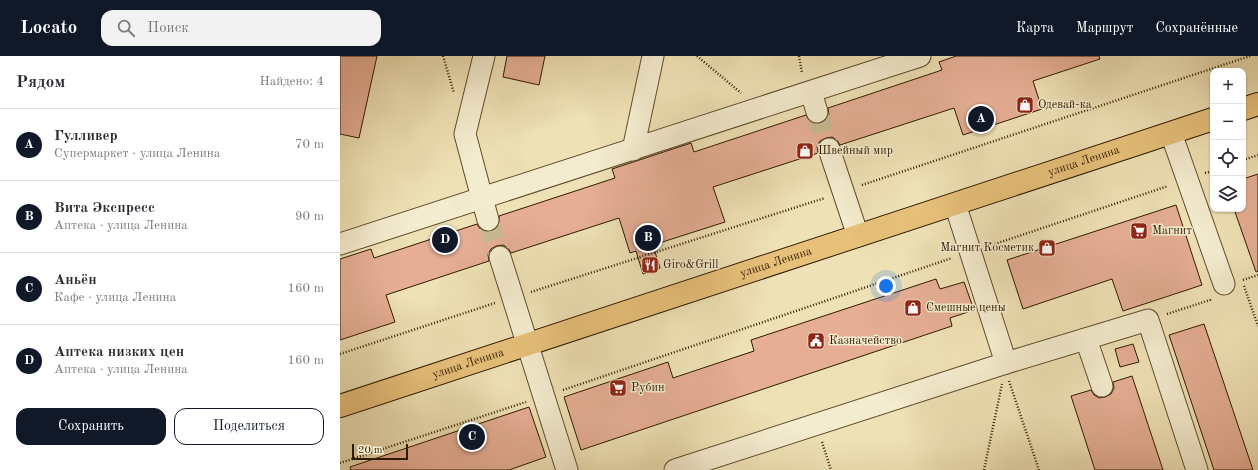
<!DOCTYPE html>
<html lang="ru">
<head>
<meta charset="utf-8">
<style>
	:root { --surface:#fff; --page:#f2f2f3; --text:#2b2b33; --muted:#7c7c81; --line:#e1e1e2; --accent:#111827 }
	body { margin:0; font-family:"Old Standard TT",serif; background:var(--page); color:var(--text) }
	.controls { position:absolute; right:12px; top:12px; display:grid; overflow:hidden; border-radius:8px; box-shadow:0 1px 3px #0004 }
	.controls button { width:36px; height:36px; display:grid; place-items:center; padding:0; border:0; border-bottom:1px solid var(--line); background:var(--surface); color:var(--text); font:20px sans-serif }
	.scale { position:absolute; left:12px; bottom:10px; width:56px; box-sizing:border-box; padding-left:4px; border:2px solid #301b00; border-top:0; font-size:11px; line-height:14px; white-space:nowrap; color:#301b00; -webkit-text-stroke:3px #f4eccf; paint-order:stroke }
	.you { position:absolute; left:546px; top:230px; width:14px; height:14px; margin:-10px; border:3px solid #fff; border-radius:50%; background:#1a73e8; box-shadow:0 0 0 6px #1a73e833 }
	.badge { display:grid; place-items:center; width:26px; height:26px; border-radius:50%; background:var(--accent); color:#fff; font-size:13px; font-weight:700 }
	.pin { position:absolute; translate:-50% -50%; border:2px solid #fff; box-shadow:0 1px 4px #0006 }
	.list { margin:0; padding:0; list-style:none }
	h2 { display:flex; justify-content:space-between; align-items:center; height:52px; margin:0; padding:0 16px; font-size:17px }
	h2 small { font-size:13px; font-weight:400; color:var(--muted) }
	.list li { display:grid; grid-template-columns:26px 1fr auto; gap:12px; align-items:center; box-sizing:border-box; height:72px; padding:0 16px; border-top:1px solid var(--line) }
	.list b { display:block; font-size:15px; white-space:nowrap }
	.list p { margin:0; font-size:13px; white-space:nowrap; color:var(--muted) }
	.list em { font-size:13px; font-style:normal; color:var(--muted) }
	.actions { display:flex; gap:8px; padding:12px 16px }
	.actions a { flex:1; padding:9px 0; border:1px solid var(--accent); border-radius:12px; text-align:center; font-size:14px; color:var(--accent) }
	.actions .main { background:var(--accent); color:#fff }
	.icon { flex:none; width:22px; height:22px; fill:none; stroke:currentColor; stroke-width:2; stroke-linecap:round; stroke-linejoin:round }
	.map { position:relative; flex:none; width:918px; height:414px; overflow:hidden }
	header { display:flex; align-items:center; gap:24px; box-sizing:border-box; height:56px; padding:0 20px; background:var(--accent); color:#fff }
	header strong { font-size:19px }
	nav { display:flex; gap:22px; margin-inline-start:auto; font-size:14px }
	.search { width:280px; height:36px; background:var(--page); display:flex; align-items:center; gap:10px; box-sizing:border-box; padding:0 14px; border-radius:12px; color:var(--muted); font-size:15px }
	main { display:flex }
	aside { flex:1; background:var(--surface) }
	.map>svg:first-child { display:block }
	.building { fill:#e5ae95; stroke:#301b00 }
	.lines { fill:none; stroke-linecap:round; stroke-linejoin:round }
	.minor-tunnel { stroke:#c8b991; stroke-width:21; stroke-dasharray:21 10; stroke-linecap:butt }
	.minor-casing { stroke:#604c2d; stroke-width:23 }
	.major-casing { stroke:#301b00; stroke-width:24 }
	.path { stroke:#301b00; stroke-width:2.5; stroke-dasharray:1 2; stroke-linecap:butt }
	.minor { stroke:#f4eccf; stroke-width:21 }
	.major { stroke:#e7c07a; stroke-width:22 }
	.labels { text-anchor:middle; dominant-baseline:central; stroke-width:3; stroke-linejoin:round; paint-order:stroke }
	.poi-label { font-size:12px; fill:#301b00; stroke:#f4eccf; text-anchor:start }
	.street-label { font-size:12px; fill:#301b00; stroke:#f4eccf }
</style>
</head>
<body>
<header>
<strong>Locato</strong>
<div class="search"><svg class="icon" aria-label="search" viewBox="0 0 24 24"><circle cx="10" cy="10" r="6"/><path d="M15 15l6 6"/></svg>Поиск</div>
<nav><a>Карта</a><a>Маршрут</a><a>Сохранённые</a></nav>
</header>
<main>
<aside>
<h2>Рядом<small>Найдено: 4</small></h2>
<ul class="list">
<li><span class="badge">A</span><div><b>Гулливер</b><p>Супермаркет · улица Ленина</p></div><em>70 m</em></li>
<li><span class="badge">B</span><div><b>Вита Экспресс</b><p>Аптека · улица Ленина</p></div><em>90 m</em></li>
<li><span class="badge">C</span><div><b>Аньён</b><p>Кафе · улица Ленина</p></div><em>160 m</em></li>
<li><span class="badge">D</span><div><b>Аптека низких цен</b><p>Аптека · улица Ленина</p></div><em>160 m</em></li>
</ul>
<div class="actions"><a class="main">Сохранить</a><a>Поделиться</a></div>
</aside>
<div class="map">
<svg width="918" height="414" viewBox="0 0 918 414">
	<rect width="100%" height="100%" fill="#eee1b5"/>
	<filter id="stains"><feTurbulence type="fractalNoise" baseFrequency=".005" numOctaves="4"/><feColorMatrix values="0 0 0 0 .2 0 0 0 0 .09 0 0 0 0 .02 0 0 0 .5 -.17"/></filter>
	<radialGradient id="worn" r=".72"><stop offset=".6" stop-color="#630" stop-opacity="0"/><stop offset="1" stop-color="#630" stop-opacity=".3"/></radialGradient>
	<g class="building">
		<path d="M0 0H37L19 82 0 78Z"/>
		<path d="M167 0H205L199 29 163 21Z"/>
		<path d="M616 0H759L760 3 693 25 702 53 623 79 614 52 500 89 497 84 492 81 486 82 480 85 477 90 478 97 373 131 385 166 313 189 320 212 303 218 296 195 290 197 279 162 171 197 168 192 163 189 156 190 151 193 148 198 149 205 46 239 55 266 0 284V203L31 193 34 202 137 168 140 173 145 175H152L157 172 159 167V160L275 122 272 113 351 87 354 96 466 59 469 64 474 68 481 67 485 64 489 59 488 52 602 14 599 6Z"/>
		<path d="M918 118V215L916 216 894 153H903V123Z"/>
		<path d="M836 149 862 229 783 255 772 223 683 253 667 204Z"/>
		<path d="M596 223 600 233 624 226 634 254 610 262 612 270 241 394 224 341 328 306 333 322 414 295 411 284Z"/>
		<path d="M864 268 913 414H874L829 279Z"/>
		<path d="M793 288 799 306 780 311 775 293Z"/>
		<path d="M792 320 823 414H755L731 340 751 334 754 339 759 342 765 341 771 338 774 332 773 326Z"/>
		<path d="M189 351 206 401 169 414H11L10 411Z"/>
	</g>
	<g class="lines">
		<g class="minor-tunnel">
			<path d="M477 56 489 93"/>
			<path d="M148 164 160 201"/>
		</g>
		<defs>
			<g id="minor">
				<path d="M144 0 125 78 142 142 148 164"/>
				<path d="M471 36 477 56"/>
				<path d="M831 77 884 228"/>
				<path d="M489 93 518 180"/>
				<path d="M293 94 313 0"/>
				<path d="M615 148 666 307 808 264 857 414"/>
				<path d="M0 188 580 0"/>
				<path d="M160 201 227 414"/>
				<path d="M746 283 762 330"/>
				<path d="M335 414 666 307"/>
			</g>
			<g id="major">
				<path d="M903 53 918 48"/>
				<path id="s1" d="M0 350 873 63"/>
			</g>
		</defs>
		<use href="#minor" class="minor-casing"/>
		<use href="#major" class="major-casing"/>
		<g class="path">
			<path d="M103 0 114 37"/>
			<path d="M357 0 401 37"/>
			<path d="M459 0 462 17"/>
			<path d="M903 104 918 99"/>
			<path d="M865 117 873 115"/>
			<path d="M522 129 910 0"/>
			<path d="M649 190 828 130"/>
			<path d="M903 224 918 219"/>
			<path d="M904 230 918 270"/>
			<path d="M191 236 485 142"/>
			<path d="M827 258 870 244 871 242"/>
			<path d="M0 298 155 247"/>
			<path d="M669 325 699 414"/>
			<path d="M223 334 612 202"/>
			<path d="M482 386 491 414"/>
			<path d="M0 407 186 346"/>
			<path d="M644 414 662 328"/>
		</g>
		<use href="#minor" class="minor"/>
		<use href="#major" class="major"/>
	</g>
	<defs>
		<symbol id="shop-square" viewBox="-11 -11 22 22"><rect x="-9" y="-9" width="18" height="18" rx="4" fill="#8f2418" stroke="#f4eccf"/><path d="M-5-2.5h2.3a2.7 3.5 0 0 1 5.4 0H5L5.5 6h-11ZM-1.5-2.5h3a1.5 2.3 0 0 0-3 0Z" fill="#fff"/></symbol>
		<symbol id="supermarket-square" viewBox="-11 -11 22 22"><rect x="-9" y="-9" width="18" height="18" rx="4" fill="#8f2418" stroke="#f4eccf"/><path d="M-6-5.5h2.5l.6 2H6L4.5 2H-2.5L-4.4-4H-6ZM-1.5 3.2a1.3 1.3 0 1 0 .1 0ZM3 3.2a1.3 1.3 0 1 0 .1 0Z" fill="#fff"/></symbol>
		<symbol id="restaurant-square" viewBox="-11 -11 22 22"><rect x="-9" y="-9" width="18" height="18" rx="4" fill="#8f2418" stroke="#f4eccf"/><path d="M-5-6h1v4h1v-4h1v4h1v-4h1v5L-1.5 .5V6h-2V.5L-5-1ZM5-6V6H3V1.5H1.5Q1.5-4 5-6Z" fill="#fff"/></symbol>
		<symbol id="civic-square" viewBox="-11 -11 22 22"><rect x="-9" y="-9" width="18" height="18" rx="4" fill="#8f2418" stroke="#f4eccf"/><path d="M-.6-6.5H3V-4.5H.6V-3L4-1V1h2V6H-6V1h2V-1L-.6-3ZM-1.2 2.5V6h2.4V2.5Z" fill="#fff"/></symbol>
	</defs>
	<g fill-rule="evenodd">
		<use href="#shop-square" x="675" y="39" width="20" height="20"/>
		<use href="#shop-square" x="455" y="85" width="20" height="20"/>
		<use href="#supermarket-square" x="789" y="165" width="20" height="20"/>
		<use href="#shop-square" x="697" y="182" width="20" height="20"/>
		<use href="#restaurant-square" x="300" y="199" width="20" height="20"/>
		<use href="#shop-square" x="563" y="242" width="20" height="20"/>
		<use href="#civic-square" x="466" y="275" width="20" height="20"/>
		<use href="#supermarket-square" x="268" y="322" width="20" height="20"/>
	</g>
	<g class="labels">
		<g class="poi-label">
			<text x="698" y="49">Одевай-ка</text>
			<text x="478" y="95">Швейный мир</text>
			<text x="812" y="175">Магнит</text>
			<text x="694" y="192" text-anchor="end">Магнит Косметик</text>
			<text x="323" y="209">Giro&amp;Grill</text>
			<text x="586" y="252">Смешные цены</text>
			<text x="489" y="285">Казначейство</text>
			<text x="291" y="332">Рубин</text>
		</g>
		<g class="street-label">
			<text stroke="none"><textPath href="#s1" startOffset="783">улица Ленина</textPath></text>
			<text stroke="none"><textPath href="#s1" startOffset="459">улица Ленина</textPath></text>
			<text stroke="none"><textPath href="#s1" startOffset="135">улица Ленина</textPath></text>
		</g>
	</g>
	<rect width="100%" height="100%" filter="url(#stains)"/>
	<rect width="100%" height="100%" fill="url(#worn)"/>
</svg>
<div class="controls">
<button>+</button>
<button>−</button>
<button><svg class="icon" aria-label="locate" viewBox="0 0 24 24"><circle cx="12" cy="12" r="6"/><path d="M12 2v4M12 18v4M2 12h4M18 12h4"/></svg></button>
<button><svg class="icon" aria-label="layers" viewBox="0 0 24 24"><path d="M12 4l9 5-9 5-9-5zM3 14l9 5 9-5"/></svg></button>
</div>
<div class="scale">20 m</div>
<div class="you"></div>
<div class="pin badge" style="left:641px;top:63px">A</div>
<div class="pin badge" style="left:308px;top:182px">B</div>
<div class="pin badge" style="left:132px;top:381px">C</div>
<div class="pin badge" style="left:105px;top:184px">D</div>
</div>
</main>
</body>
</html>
